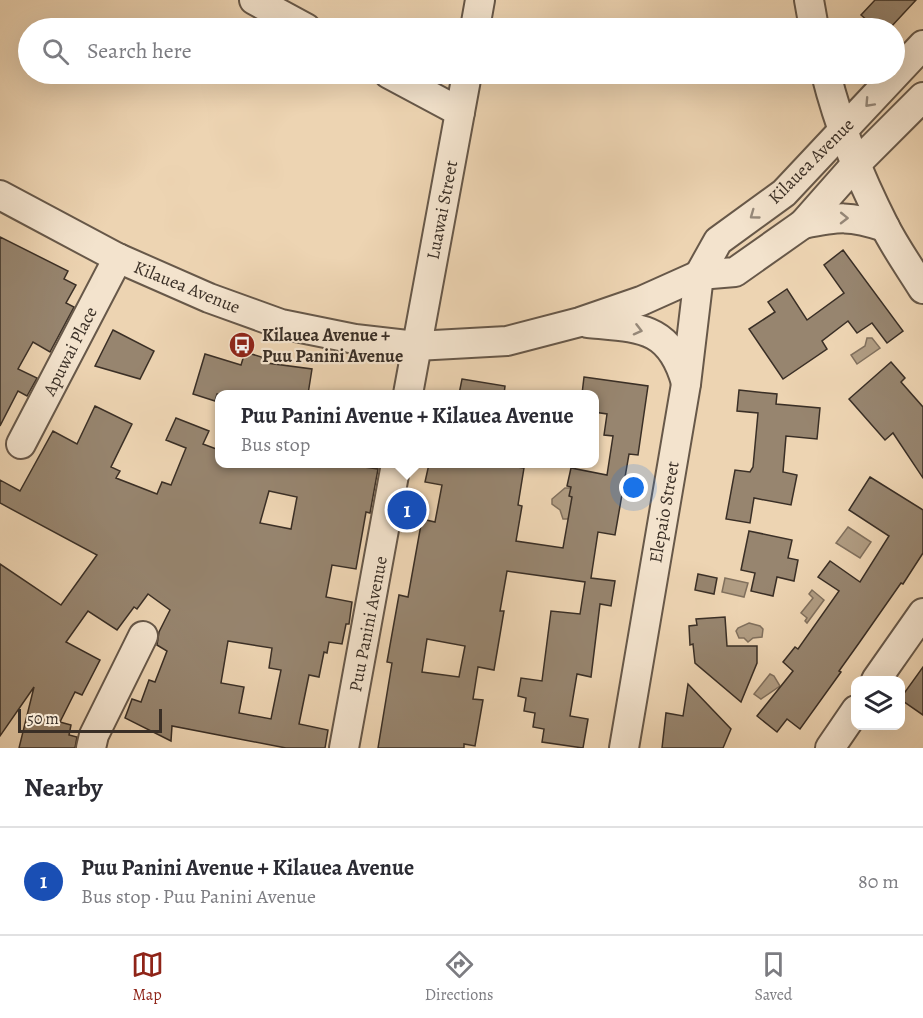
<!DOCTYPE html>
<html lang="en">
<head>
<meta charset="utf-8">
<style>
	:root { --surface:#fff; --page:#f7f7f7; --text:#2b2b33; --muted:#7c7c81; --line:#e1e1e2; --accent:#8f2418 }
	body { margin:0; font-family:Alegreya,serif; background:var(--page); color:var(--text) }
	.controls { position:absolute; right:18px; bottom:18px; display:grid; overflow:hidden; border-radius:12px; box-shadow:0 6px 24px #0002 }
	.controls button { width:54px; height:54px; display:grid; place-items:center; padding:0; border:0; border-bottom:2px solid var(--line); background:var(--surface); color:var(--text); font:30px sans-serif }
	.scale { position:absolute; left:18px; bottom:15px; width:144px; box-sizing:border-box; padding-left:6px; border:3px solid #3a2f26; border-top:0; font-size:16px; line-height:21px; white-space:nowrap; color:#3a2f26; -webkit-text-stroke:4px #f3e3cd; paint-order:stroke }
	.you { position:absolute; left:634px; top:488px; width:21px; height:21px; margin:-15px; border:4px solid #fff; border-radius:50%; background:#1a73e8; box-shadow:0 0 0 9px #1a73e833 }
	.badge { display:grid; place-items:center; width:39px; height:39px; border-radius:50%; background:var(--accent); color:#fff; font-size:20px; font-weight:700 }
	.pin { position:absolute; translate:-50% -50%; border:3px solid #fff; box-shadow:0 2px 6px #0006 }
	.popup { position:absolute; left:215px; top:390px; width:384px; height:78px; box-sizing:border-box; display:grid; place-content:center; border-radius:12px; background:var(--surface); filter:drop-shadow(0 2px 4px #0005); font-size:20px; white-space:nowrap; color:var(--muted) }
	.popup b { font-size:22px; color:var(--text) }
	.popup::after { content:''; position:absolute; left:50%; top:100%; margin-left:-12px; border:12px solid transparent; border-top-color:var(--surface) }
	.list { margin:0; padding:0; list-style:none }
	h2 { display:flex; justify-content:space-between; align-items:center; height:78px; margin:0; padding:0 24px; font-size:26px }
	h2 small { font-size:20px; font-weight:400; color:var(--muted) }
	.list li { display:grid; grid-template-columns:39px 1fr auto; gap:18px; align-items:center; box-sizing:border-box; height:108px; padding:0 24px; border-top:2px solid var(--line) }
	.list b { display:block; font-size:22px; white-space:nowrap }
	.list p { margin:0; font-size:20px; white-space:nowrap; color:var(--muted) }
	.list em { font-size:20px; font-style:normal; color:var(--muted) }
	.icon { flex:none; width:33px; height:33px; fill:none; stroke:currentColor; stroke-width:2; stroke-linecap:round; stroke-linejoin:round }
	.map { position:relative; flex:none; width:923px; height:748px; overflow:hidden }
	.search { position:absolute; background:var(--surface); box-shadow:0 6px 24px #0002; left:18px; right:18px; top:18px; height:66px; display:flex; align-items:center; gap:15px; box-sizing:border-box; padding:0 21px; border-radius:33px; color:var(--muted); font-size:22px }
	.sheet { height:186px; background:var(--surface) }
	nav { display:flex; justify-content:space-around; align-items:center; box-sizing:border-box; height:84px; border-top:2px solid var(--line); background:var(--surface); font-size:16px; color:var(--muted) }
	nav a { display:grid; justify-items:center; gap:3px }
	nav .on { color:var(--accent) }
	.map>svg:first-child { display:block }
	.water { fill:#b09c82; stroke:#81705d; stroke-width:1.5 }
	.building { fill:#97856f; stroke:#3a2f26; stroke-width:1.5; fill-rule:evenodd }
	.lines { fill:none; stroke-linecap:round; stroke-linejoin:round }
	.minor-casing { stroke:#675849; stroke-width:32 }
	.minor { stroke:#f3e3cd; stroke-width:28 }
	.oneway { stroke:#96897a }
	.labels { text-anchor:middle; dominant-baseline:central; stroke-width:4.5; stroke-linejoin:round; paint-order:stroke }
	.street-label { font-size:18px; fill:#3a2f26; stroke:#f3e3cd }
	.poi-label { font-size:18px; font-weight:bold; fill:#3a2f26; stroke:#f3e3cd; text-anchor:start }
</style>
</head>
<body>
<div class="map">
<svg width="923" height="748" viewBox="0 0 923 748">
	<rect width="100%" height="100%" fill="#edd4b2"/>
	<filter id="stains"><feTurbulence type="fractalNoise" baseFrequency=".00333" numOctaves="4"/><feColorMatrix values="0 0 0 0 .2 0 0 0 0 .09 0 0 0 0 .02 0 0 0 .5 -.17"/></filter>
	<radialGradient id="worn" r=".72"><stop offset=".6" stop-color="#630" stop-opacity="0"/><stop offset="1" stop-color="#630" stop-opacity=".3"/></radialGradient>
	<g class="water">
		<path d="M867 338H872L880 348 857 364 851 355 865 346Z"/>
		<path d="M565 488H571C575 497 573 511 568 519H563L560 510 552 504V499Z"/>
		<path d="M848 527 871 542 860 558 836 543Z"/>
		<path d="M725 578 748 583 744 597 722 592Z"/>
		<path d="M812 590 824 600 807 623 805 621 807 618 801 613 813 598 809 594Z"/>
		<path d="M749 623 760 626 763 629 762 637 753 638 748 642 744 638H739L736 631 738 628Z"/>
		<path d="M770 674 774 676 780 686 761 699 754 694Z"/>
	</g>
	<g class="building">
		<path d="M875 0H916L890 28H876L861 15Z"/>
		<path d="M0 237 68 271 64 279 76 285 66 303 74 307 50 352 33 342 18 369 37 378 27 396 18 391 0 426Z"/>
		<path d="M843 250 903 331 887 343 872 323 857 333 848 321 822 341 827 349 783 379 749 329 775 312 768 302 787 289 807 320 844 293 824 265Z"/>
		<path d="M113 330 154 351 140 379 95 366Z"/>
		<path d="M245 352 268 359 267 363 312 369 308 394H217L215 401 193 394 205 354 241 365Z"/>
		<path d="M891 362 905 378 901 382 923 407V478L893 433 885 440 849 399Z"/>
		<path d="M584 377 648 386 638 455 629 454 615 535 598 532 591 578 615 581 611 606 600 604 591 677 577 674 570 716 588 719 583 748 542 742 544 729 533 727 535 713 524 711 526 698 518 696 521 678 542 681 551 611 580 614 585 582 507 571 500 611H504L494 670 478 667 473 699 483 700 475 746 464 744V748H378L392 663 387 662 399 595 408 597 422 519 435 522 442 485 425 482 429 464H497L524 468 518 505 522 506 516 541 563 548 572 497 569 496 571 487 567 486 571 468 607 475 613 436 604 435 607 414 594 412V394H582ZM427 639 465 646 459 677 422 672Z"/>
		<path d="M462 379 505 386 504 394H459Z"/>
		<path d="M739 390 777 394 776 404 820 408 817 439 786 436 783 472 797 475 791 505 754 498 750 523 726 519 735 470 750 472 753 467 758 413 737 411Z"/>
		<path d="M95 406 132 424 111 467 120 471 116 478 157 494 162 482 171 485 186 448 166 440 176 418 209 431 203 444 219 450V464H343L378 469 370 513 366 512 356 569 332 565 326 597 352 602 349 624H346L342 644 329 642 327 653 324 652 319 677 309 675 299 724 328 730 325 748H286L172 726 171 741 125 718 132 699 141 702 149 680 155 682 167 651 157 645 159 632 170 610 148 594 137 609 134 607 117 630 88 611 66 642 100 660 82 695 75 692 60 722 71 725 69 735 77 737 75 748H19L34 687 0 736V564L61 605 97 555 0 503V480L20 491 53 431 77 444ZM269 491 297 497 291 529 260 523ZM228 641 272 648 269 668 281 670 271 719 239 713 244 687 221 683Z"/>
		<path d="M870 477 923 510V553L903 584 901 583 859 643 839 671 841 672 800 729 787 719 777 732 757 716 793 671 783 662 795 647 798 649 839 591 818 577 830 561 860 582 889 536 849 510Z"/>
		<path d="M749 531 792 540 788 558 798 560 794 581 777 577 773 596 751 591 755 573 741 570Z"/>
		<path d="M698 574 717 578 714 594 695 590Z"/>
		<path d="M725 617 727 646H757V663L741 702 695 663 693 644 690 645 689 626 697 625 696 619Z"/>
		<path d="M923 667V715L900 699Z"/>
		<path d="M688 684 731 729 723 748H662L666 713 683 716Z"/>
	</g>
	<g class="lines">
		<defs>
			<g id="minor">
				<path d="M254 0 306 28"/>
				<path d="M809 0 814 28"/>
				<path d="M475 28 480 0"/>
				<path d="M389 74 460 112"/>
				<path d="M826 74C839 126 859 176 884 225 895 247 910 268 923 289"/>
				<path d="M0 195 118 258 209 298 281 324 355 339 416 346 507 341 580 322 641 301 699 275 735 272 803 224 856 164 923 97"/>
				<path d="M803 224C839 217 849 215 885 227"/>
				<path d="M588 323C640 328 670 326 686 383"/>
				<path d="M408 394 467 74"/>
				<path d="M21 444 118 258"/>
				<path d="M876 680 923 613"/>
				<path d="M91 748 94 735 143 636"/>
				<path d="M344 748 396 464"/>
				<path d="M624 748 686 384 699 275 718 241 784 193 923 45"/>
				<path d="M830 748 856 710"/>
			</g>
		</defs>
		<use href="#minor" class="minor-casing"/>
		<use href="#minor" class="minor"/>
	</g>
	<defs><path id="oneway-chevron" d="M-2-3.5L2.5 0L-2 3.5" fill="none" stroke-width="1.6" stroke-linecap="round" stroke-linejoin="round" transform="scale(1.5)"/></defs>
	<g class="oneway">
		<use href="#oneway-chevron" transform="translate(869 103) rotate(133)"/>
		<use href="#oneway-chevron" transform="translate(754 215) rotate(144)"/>
		<use href="#oneway-chevron" transform="translate(844 218) rotate(1)"/>
		<use href="#oneway-chevron" transform="translate(638 330) rotate(14)"/>
	</g>
	<defs>
		<symbol id="bus-disc" viewBox="-11 -11 22 22"><circle r="9.5" fill="#8f2418" stroke="#f3e3cd"/><path d="M-5-6H5V4H4V6H2V4H-2V6H-4V4H-5ZM-3.5-4V0h7V-4ZM-3.5 1.2v1.5H-2V1.2ZM2 1.2v1.5H3.5V1.2Z" fill="#fff"/></symbol>
	</defs>
	<g fill-rule="evenodd">
		<use href="#bus-disc" x="227" y="330" width="30" height="30"/>
	</g>
	<g class="labels">
		<g class="street-label">
			<text transform="translate(811 161) rotate(-45)">Kilauea Avenue</text>
			<text transform="translate(442 210) rotate(-79)">Luawai Street</text>
			<text transform="translate(187 287) rotate(22)">Kilauea Avenue</text>
			<text transform="translate(70 351) rotate(-63)">Apuwai Place</text>
			<text transform="translate(664 512) rotate(-80)">Elepaio Street</text>
			<text transform="translate(368 624) rotate(-79)">Puu Panini Avenue</text>
		</g>
		<g class="poi-label">
			<text x="262" y="335">Kilauea Avenue +<tspan x="262" dy="21">Puu Panini Avenue</tspan></text>
		</g>
	</g>
	<rect width="100%" height="100%" filter="url(#stains)"/>
	<rect width="100%" height="100%" fill="url(#worn)"/>
</svg>
<div class="controls">
<button><svg class="icon" aria-label="layers" viewBox="0 0 24 24"><path d="M12 4l9 5-9 5-9-5zM3 14l9 5 9-5"/></svg></button>
</div>
<div class="scale">50 m</div>
<div class="you"></div>
<div class="pin badge" style="left:407px;top:510px;background:#1a4fb4">1</div>
<div class="popup"><b>Puu Panini Avenue + Kilauea Avenue</b>Bus stop</div>
<div class="search"><svg class="icon" aria-label="search" viewBox="0 0 24 24"><circle cx="10" cy="10" r="6"/><path d="M15 15l6 6"/></svg>Search here</div>
</div>
<section class="sheet">
<h2>Nearby<small></small></h2>
<ul class="list">
<li><span class="badge" style="background:#1a4fb4">1</span><div><b>Puu Panini Avenue + Kilauea Avenue</b><p>Bus stop · Puu Panini Avenue</p></div><em>80 m</em></li>
</ul>
</section>
<nav>
<a class="on"><svg class="icon" aria-label="map" viewBox="0 0 24 24"><path d="M3 6l6-2 6 2 6-2v14l-6 2-6-2-6 2zM9 4v14M15 6v14"/></svg>Map</a>
<a><svg class="icon" aria-label="directions" viewBox="0 0 24 24"><path d="M12 3l9 9-9 9-9-9zM9 14v-3h6M13 9l2 2-2 2"/></svg>Directions</a>
<a><svg class="icon" aria-label="saved" viewBox="0 0 24 24"><path d="M7 4h10v16l-5-4-5 4z"/></svg>Saved</a>
</nav>
</body>
</html>
